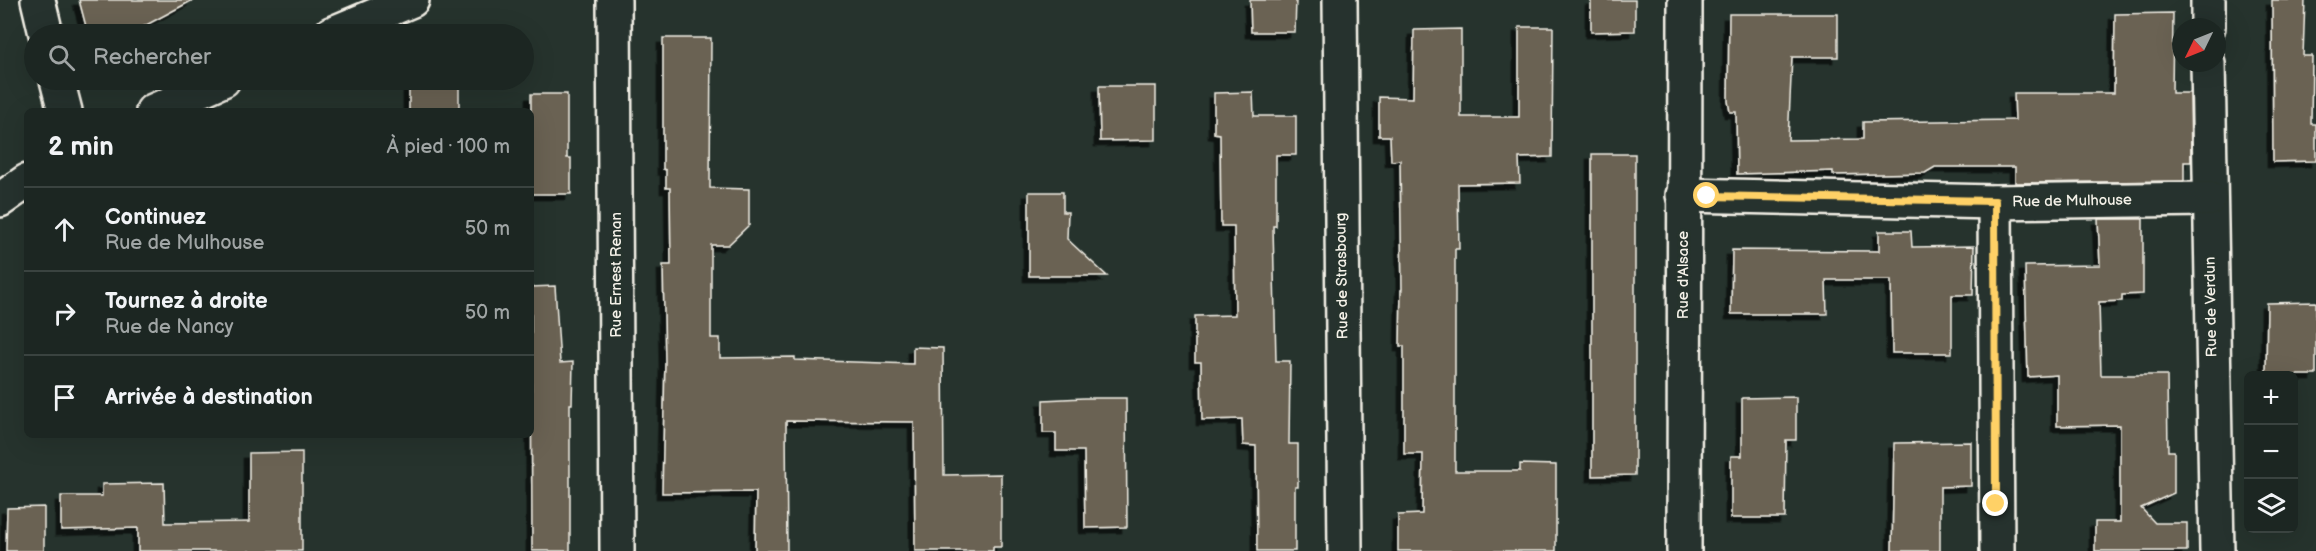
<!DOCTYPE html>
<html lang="fr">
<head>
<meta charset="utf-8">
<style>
	:root { --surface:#1c2622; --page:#252e2a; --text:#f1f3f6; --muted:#a0a5a5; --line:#3a4340 }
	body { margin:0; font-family:"Balsamiq Sans",sans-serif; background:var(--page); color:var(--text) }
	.controls { position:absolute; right:18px; bottom:18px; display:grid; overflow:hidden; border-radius:9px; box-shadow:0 6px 24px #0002 }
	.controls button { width:54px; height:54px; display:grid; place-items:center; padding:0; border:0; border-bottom:2px solid var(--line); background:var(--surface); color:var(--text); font:30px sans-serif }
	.compass { position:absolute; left:2172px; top:18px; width:54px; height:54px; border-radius:50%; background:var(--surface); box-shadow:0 6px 24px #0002; rotate:227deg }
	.stop { position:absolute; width:18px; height:18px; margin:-14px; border:4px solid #ffd166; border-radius:50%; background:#fff }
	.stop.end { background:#ffd166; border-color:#fff; box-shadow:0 2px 6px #0008 }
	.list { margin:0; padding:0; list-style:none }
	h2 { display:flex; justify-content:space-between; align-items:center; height:78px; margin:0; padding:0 24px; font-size:26px }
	h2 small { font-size:20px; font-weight:400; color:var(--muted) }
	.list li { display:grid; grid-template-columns:39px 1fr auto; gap:18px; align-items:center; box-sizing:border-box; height:84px; padding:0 24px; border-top:2px solid var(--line) }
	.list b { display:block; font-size:22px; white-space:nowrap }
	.list p { margin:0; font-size:20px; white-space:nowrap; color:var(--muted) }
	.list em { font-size:20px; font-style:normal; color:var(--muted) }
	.icon { flex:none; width:33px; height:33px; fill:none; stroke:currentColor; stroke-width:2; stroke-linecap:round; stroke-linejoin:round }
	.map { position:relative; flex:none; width:2316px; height:551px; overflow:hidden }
	.search { position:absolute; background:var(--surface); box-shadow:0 6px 24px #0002; left:24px; top:24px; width:510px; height:66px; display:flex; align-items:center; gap:15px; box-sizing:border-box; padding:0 21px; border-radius:33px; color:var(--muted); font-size:22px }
	.panel { position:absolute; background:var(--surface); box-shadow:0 6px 24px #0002; left:24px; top:108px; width:510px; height:330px; border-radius:9px }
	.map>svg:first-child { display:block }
	.building { fill:#6a6253; stroke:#f4f1e8; stroke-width:1.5; filter:url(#shadow) }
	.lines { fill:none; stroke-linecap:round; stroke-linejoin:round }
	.street-casing { stroke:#f4f1e8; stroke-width:38 }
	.street { stroke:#26332d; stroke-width:33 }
	.route { stroke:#ffd166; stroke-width:8 }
	.labels { text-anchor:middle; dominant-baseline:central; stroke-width:6; stroke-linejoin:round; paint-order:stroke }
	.street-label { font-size:15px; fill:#f4f1e8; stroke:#26332d }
</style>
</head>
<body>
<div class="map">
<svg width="2316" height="551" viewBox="0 0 2316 551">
	<defs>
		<filter id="shadow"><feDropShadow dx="-5.5" dy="5.5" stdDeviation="0" flood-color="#0009"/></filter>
	</defs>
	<rect width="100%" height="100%" fill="#26332d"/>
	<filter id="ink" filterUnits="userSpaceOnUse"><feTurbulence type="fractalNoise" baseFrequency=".0167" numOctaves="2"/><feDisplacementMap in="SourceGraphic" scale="12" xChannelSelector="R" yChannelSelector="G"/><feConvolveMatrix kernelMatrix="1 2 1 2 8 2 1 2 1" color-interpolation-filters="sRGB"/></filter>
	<g filter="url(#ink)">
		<g class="building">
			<path d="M79 0H193L137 30 118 34H88Z"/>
			<path d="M1250 0H1296L1295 32H1251Z"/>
			<path d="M1591 0H1635V31L1591 32Z"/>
			<path d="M2272 0H2305L2303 56H2312L2311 124H2316V161L2273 162Z"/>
			<path d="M2173 13 2172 93H2190L2191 162H2184V181L2015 183V167H1935L1925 173 1833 175V171L1737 174 1736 112H1730L1728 101 1729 14H1838V57H1792L1788 140 1863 139V122L2015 120 2014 93H2114L2115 14Z"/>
			<path d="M1519 27H1553L1552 157 1519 158 1520 183 1458 184 1459 249H1455V471H1520V464L1556 465V551H1398V515L1422 514 1423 454H1404V346H1400L1401 290H1402L1400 160 1391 161 1390 136H1379V97L1413 98 1414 30 1461 29V117H1519Z"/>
			<path d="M663 38H711L710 188 749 189V225L728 245H711V338H720V358L795 357V360L913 364V347L943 348 944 475 1001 474V547H993V551H915L914 422 786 421 787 551H755L756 492 662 493 665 362 663 265H671L670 188H666V170L663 169Z"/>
			<rect x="409" y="80" width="50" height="31"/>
			<path d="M1099 86H1156V140L1100 141Z"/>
			<path d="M1253 92 1254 116H1296V155H1276V226H1273L1276 361H1290L1289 444H1298V487H1295V551H1257L1256 446 1243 445 1242 419 1202 420 1201 362H1195V316L1235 315 1234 226H1221L1220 134 1214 133V93Z"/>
			<path d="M531 94H567V158H571V194H531Z"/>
			<path d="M1592 154H1635V475L1592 476Z"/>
			<path d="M1029 192H1063V212H1068L1067 239 1107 276H1029Z"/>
			<path d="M2098 219H2143V294L2122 295V301L2099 302 2101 375H2167L2168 451H2174V493L2141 508 2155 523H2187V551H2095V522H2120V425L2057 426V375L2028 377 2025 266 2100 265Z"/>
			<path d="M1879 231H1911L1912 247 1974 246 1973 295H1952V353H1892L1891 280H1826L1827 314H1731L1732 250 1879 251Z"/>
			<path d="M555 286 560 363 573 362 572 404H570V551H532L531 287Z"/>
			<path d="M2316 302V375H2266L2267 303Z"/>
			<path d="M1796 397V440H1786L1785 518H1731V456H1742V398Z"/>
			<path d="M1084 398H1126L1127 527 1085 528 1084 451H1056V433H1043V400Z"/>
			<path d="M1971 442V486L1940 487V551H1892L1894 443Z"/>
			<path d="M302 452V551H138V528L61 530V496H102V484L164 483 165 523 249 522V453Z"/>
			<path d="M44 507V551H6L7 508Z"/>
		</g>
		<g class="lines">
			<defs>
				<g id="street">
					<path d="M38 0 46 34"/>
					<path d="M614 0 617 551"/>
					<path d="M1340 0 1345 551"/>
					<path d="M2208 0V27"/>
					<path d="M331 34 412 0"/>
					<path d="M2208 63 2217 551"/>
					<path d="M57 80 65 111"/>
					<path d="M153 111 223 80"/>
					<path d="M1683 195 1995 202 2209 199"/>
					<path d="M0 200 27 181"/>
					<path d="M1995 202 1997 551"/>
					<path d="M1684 551 1685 0"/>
				</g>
			</defs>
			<use href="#street" class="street-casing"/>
			<use href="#street" class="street"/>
		</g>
	</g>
	<g class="lines" filter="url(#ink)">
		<path class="route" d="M1707 196 1995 201 1996 504"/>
	</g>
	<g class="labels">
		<g class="street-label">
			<text transform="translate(2072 201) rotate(-1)">Rue de Mulhouse</text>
			<text transform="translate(616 275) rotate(-90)">Rue Ernest Renan</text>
			<text transform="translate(1683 275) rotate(-90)">Rue d'Alsace</text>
			<text transform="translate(1342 276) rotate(-91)">Rue de Strasbourg</text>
			<text transform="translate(2211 307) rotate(-91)">Rue de Verdun</text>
		</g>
	</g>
</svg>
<div class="controls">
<button>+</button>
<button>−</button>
<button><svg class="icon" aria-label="layers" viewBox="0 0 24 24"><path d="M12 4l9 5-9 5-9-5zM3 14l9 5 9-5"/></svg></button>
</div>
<svg class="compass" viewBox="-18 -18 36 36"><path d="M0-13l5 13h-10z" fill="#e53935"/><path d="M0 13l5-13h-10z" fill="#a0a5a5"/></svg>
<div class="stop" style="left:1707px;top:196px"></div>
<div class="stop end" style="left:1996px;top:504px"></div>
<div class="search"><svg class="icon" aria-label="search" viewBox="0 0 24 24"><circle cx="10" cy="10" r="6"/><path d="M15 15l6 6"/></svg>Rechercher</div>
<section class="panel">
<h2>2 min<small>À pied · 100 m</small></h2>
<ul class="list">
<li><svg class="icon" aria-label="ahead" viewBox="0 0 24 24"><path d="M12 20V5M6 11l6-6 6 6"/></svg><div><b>Continuez</b><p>Rue de Mulhouse</p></div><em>50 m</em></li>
<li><svg class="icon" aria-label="right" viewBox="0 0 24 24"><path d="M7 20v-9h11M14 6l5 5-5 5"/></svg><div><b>Tournez à droite</b><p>Rue de Nancy</p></div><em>50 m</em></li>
<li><svg class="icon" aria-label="arrive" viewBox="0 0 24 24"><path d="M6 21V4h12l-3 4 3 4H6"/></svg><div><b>Arrivée à destination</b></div></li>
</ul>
</section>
</div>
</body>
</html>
